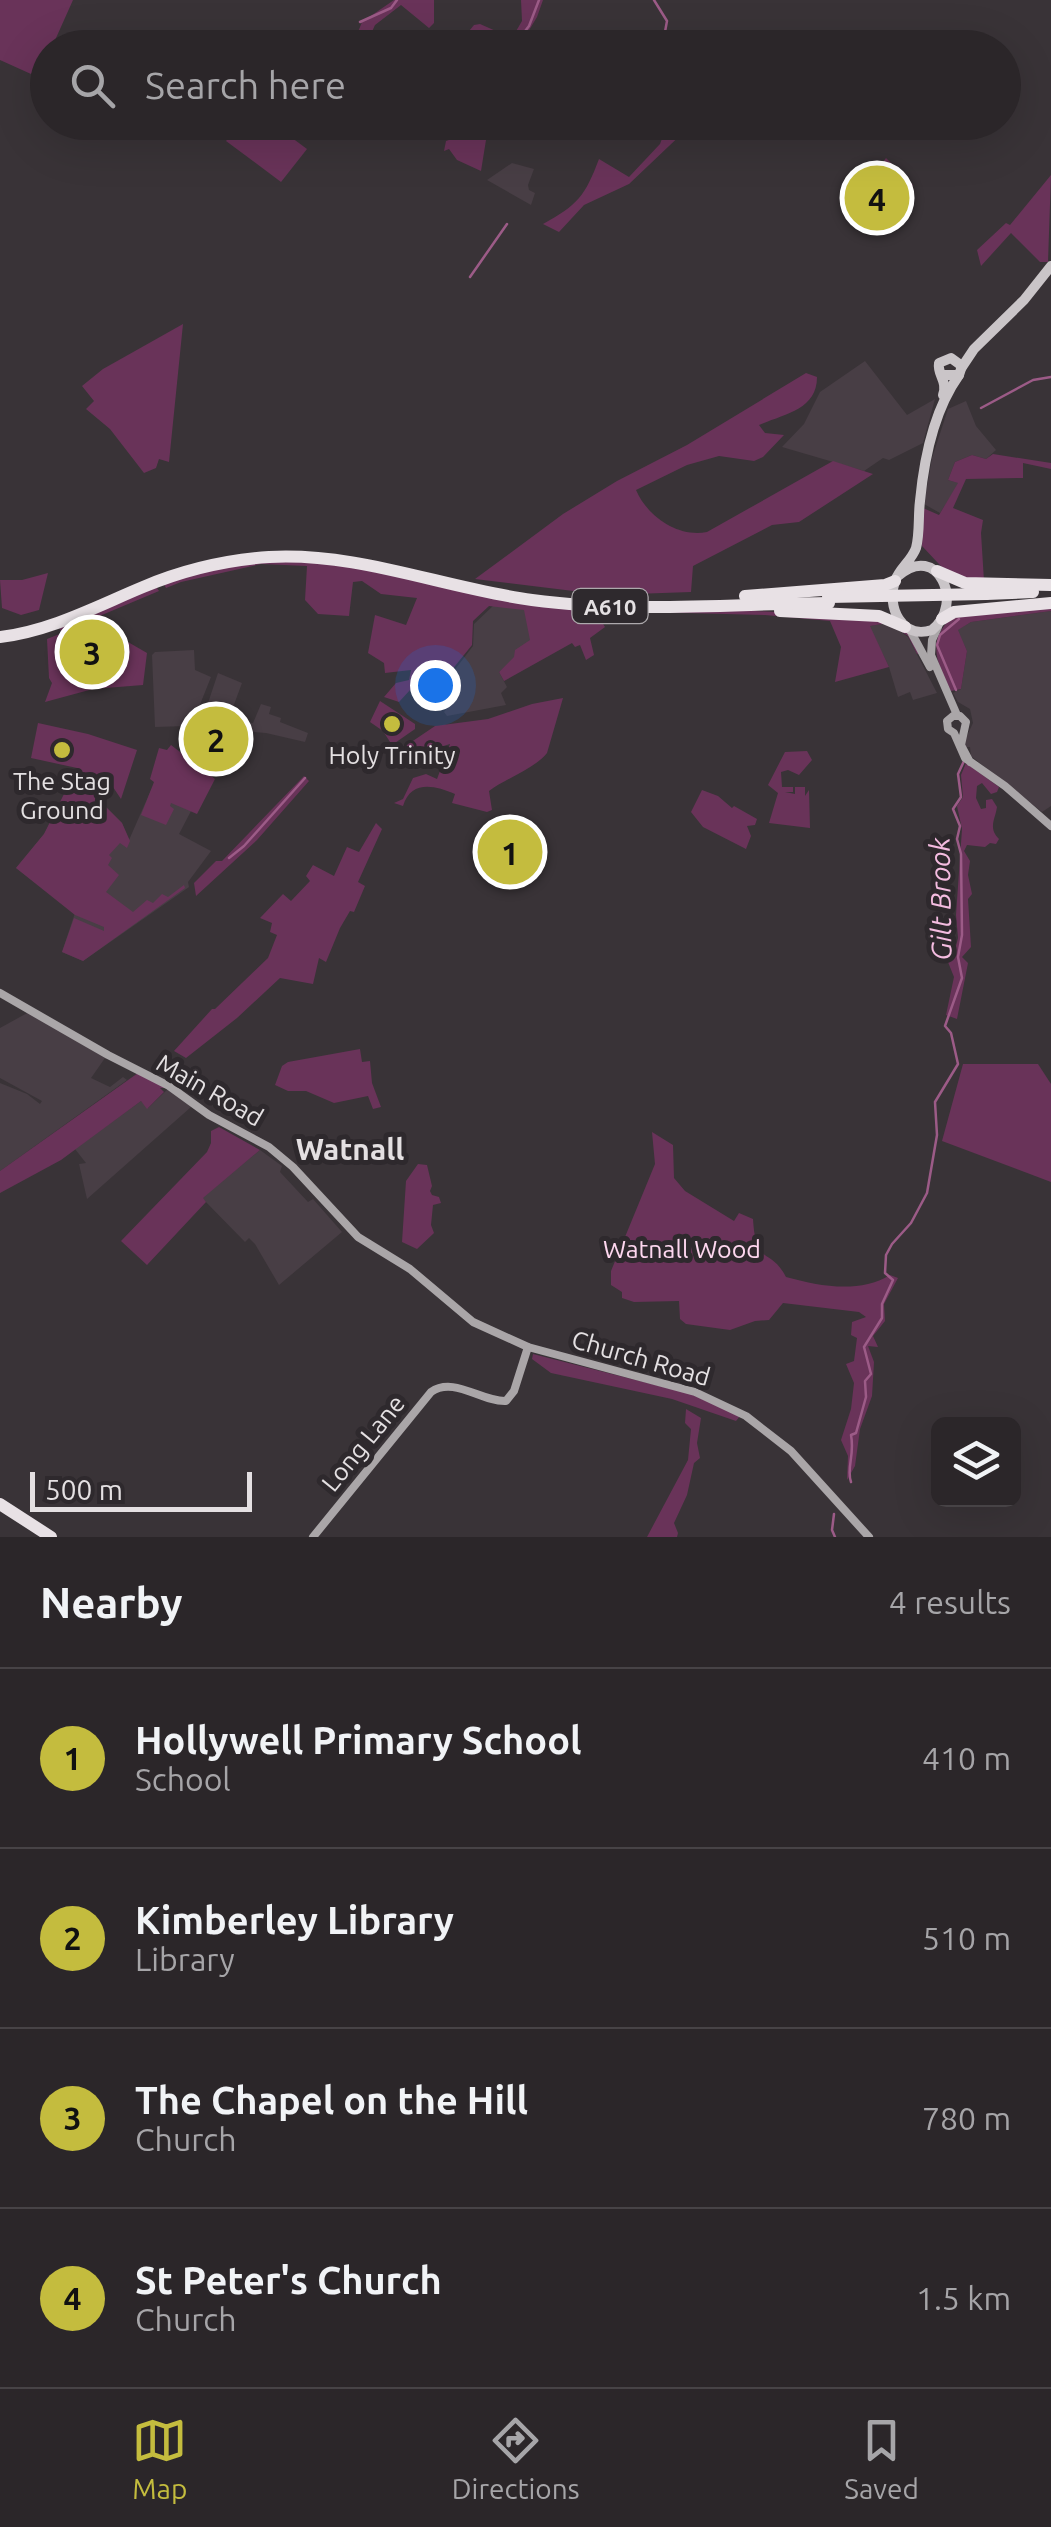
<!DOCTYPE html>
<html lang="en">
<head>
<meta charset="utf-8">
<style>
	:root { --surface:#2b2629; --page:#373235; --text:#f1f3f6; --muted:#a6a5a8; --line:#474346; --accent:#c4bc3e }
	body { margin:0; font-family:Ubuntu,sans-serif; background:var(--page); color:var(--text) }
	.controls { position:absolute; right:30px; bottom:30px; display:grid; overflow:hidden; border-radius:15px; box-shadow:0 10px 40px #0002 }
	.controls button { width:90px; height:90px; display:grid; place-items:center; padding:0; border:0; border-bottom:2px solid var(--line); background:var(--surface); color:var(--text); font:50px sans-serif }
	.scale { position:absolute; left:30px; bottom:25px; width:222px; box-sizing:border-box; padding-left:10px; border:5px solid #e4e0e2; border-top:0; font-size:28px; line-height:35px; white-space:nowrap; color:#e4e0e2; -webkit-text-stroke:8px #2e292d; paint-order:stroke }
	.you { position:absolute; left:435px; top:685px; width:35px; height:35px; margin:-25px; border:8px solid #fff; border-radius:50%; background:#1a73e8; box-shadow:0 0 0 15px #1a73e833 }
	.badge { display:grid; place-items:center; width:65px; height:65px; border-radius:50%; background:var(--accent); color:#111; font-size:32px; font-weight:700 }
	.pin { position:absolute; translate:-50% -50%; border:5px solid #fff; box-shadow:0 2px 10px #0006 }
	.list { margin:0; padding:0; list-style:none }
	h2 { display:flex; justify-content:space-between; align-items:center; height:130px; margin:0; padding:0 40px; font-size:42px }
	h2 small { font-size:32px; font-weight:400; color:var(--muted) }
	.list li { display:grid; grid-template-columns:65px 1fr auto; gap:30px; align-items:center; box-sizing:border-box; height:180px; padding:0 40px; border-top:2px solid var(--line) }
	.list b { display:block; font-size:38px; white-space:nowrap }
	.list p { margin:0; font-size:32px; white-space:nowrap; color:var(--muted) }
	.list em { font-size:32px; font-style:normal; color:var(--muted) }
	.icon { flex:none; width:55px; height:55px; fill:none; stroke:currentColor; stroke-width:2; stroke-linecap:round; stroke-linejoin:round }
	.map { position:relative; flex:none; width:1051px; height:1537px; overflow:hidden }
	.search { position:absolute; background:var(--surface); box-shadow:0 10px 40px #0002; left:30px; right:30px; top:30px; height:110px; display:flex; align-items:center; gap:25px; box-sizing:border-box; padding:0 35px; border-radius:55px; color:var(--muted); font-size:38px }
	.sheet { height:850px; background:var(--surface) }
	nav { display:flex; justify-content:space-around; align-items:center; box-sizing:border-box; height:140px; border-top:2px solid var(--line); background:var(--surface); font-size:28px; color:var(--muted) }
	nav a { display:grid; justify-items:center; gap:5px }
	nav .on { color:var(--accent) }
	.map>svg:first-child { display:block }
	.built { fill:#483e45 }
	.green { fill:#693359 }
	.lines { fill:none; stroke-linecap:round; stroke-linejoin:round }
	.stream { stroke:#9c5b87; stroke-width:2.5 }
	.secondary { stroke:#aaa6a8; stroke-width:8 }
	.primary { stroke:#cac5c8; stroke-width:10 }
	.highway { stroke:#e8e1e5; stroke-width:12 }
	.highway-bridge { stroke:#e8e1e5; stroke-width:12 }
	.poi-dot { fill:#c4bc3e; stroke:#2e292d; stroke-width:4 }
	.labels { text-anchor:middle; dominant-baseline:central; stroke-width:10; stroke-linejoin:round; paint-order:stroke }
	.shield { fill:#2e292d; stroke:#ada9ac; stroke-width:2.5 }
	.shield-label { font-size:22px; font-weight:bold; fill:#e4e0e2 }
	.poi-label { font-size:25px; fill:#e4e0e2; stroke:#2e292d }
	.street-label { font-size:25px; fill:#e4e0e2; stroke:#2e292d }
	.park-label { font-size:25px; fill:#fed7ef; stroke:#2e292d }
	.water-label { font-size:28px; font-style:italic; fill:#f4bce0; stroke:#2e292d }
	.quarter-label { font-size:30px; font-weight:bold; fill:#e4e0e2; stroke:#2e292d }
</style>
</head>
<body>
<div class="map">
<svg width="1051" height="1537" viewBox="0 0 1051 1537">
	<rect width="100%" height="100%" fill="#393337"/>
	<g class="built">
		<path d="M512 163 534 169 528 185 529 190 535 193 531 205 487 180Z"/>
		<path d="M865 361 907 415 935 399 923 443 889 460 883 458 864 471 782 447 804 424 820 392Z"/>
		<path d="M966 401 976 426 996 450 986 459 972 455 955 462 948 480 959 483 940 513 924 504 932 458 948 409Z"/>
		<path d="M495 604 527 610 533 642 499 672 507 687 501 693 506 705 447 716 444 712 448 707 445 704 447 701 437 693 473 646 474 624Z"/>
		<path d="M1051 611V806L1042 812 971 756 970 747H965L964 742 973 723 970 709 958 702 953 693 961 689 967 651 957 630 971 622Z"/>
		<path d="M888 623 908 637 937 693 913 700 910 692 898 697 889 667 869 626Z"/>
		<path d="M194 650 195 670 211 677 195 717 186 715 187 726 155 727 152 655 155 652Z"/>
		<path d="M218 673 242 683 229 718 253 723 261 704 271 707 269 714 281 718 280 722 308 733 305 742 266 733 200 727Z"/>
		<path d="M103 787 96 797 122 823 129 840 151 790 191 811 179 834 211 851 188 882 189 887 83 961 62 952 75 913 16 868 44 834 59 807Z"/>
		<path d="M29 1012 105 1058 91 1078 110 1087 123 1077 127 1080 0 1171V1083L27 1094 40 1104 42 1101 0 1078V1028Z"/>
		<path d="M168 1089 191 1107 87 1199 79 1164 86 1163 75 1149 141 1101 148 1108Z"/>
		<path d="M260 1150 282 1166 280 1172 308 1202 313 1199 342 1232 279 1285 255 1244 249 1238 245 1242 202 1198Z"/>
	</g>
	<g class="green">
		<path d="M0 0H73L52 47 48 48 47 55 31 74 0 60Z"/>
		<path d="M394 0H434V23L429 28 401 5 375 25 365 47H352L362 22Z"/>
		<path d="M521 0H543L537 17 519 47H493L492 36 482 30 475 31 466 47H462L465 36 474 25 480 24 512 38 522 21Z"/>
		<path d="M243 122 272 123 307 149 281 182 226 141Z"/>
		<path d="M483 123 492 126 486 140 481 171 457 160 449 149 444 151 446 141 469 133Z"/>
		<path d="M668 123H682L689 127 629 184 584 205 559 232 543 224C578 205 585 196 599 159L629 177 660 144Z"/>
		<path d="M886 158 913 185 896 206 885 197 870 208 860 190 883 177 878 169Z"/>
		<path d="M1051 175 1048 262H1040L1011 233 981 266 977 250 1006 223 1010 225Z"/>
		<path d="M183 324 169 462 159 459 156 468 144 473 110 429 86 409 94 401 82 386 103 369Z"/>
		<path d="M806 373 817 377C817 410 784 414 759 425L765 433 784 435 763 457 754 461 719 456 687 465 636 490C647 516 678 538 707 532L833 461 873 474 799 522 772 525 693 566 691 592 606 595 475 579 563 514 617 481 687 445Z"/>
		<path d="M993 454 1051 463V469L1023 463V478L966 479 953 508 983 520 981 533 984 581 953 579 922 546 923 508 939 515 958 483 948 480 955 462 972 455 986 459Z"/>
		<path d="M275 559 326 561 486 596 882 618 913 636 922 652 917 654 908 636 888 623 870 626 889 667 835 682 841 647 830 621 765 615 608 611 607 616 600 619 605 627 590 638 594 655 586 660 580 645 575 647 572 643 504 681 499 672 514 657 515 650 530 640 524 610 489 606 473 621 472 645 426 702 410 690 399 702 384 697 396 683 409 680 411 670 385 673 384 663 368 653 375 615 406 625 417 598 381 594 362 581 353 582 349 616 318 614 305 600 307 566 261 564 181 582 166 588 163 582 218 566Z"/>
		<path d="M48 573 39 610 21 615 2 608 0 580H22Z"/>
		<path d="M155 585 159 591 90 620 147 653 143 685 93 689 45 702 52 683 49 678 47 639 62 633 59 627Z"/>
		<path d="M1051 605V611L971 622 958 630 967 651 961 689 951 691C936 661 926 641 954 615Z"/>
		<path d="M563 698 547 753C537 767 505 779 489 791L492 810 487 812 452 803 455 794C434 785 411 780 403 806L394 803 403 799 413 778 426 774 437 779 450 744 414 755 401 749 435 726 488 719 532 704Z"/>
		<path d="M380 701 415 724V729L392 745 383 731 370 722Z"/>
		<path d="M38 723 88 734 137 750 121 799 109 781H104L96 797 122 823 130 841 127 848 120 843 109 855 112 858 108 865 119 875 106 892 133 912 147 900 153 903 162 894 168 897 184 885 185 888 83 961 62 952 74 918 104 931V927L75 915 16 868 44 834 77 768 31 758Z"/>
		<path d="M171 745 215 779 197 814 171 803 170 806 174 809 166 825 141 815 154 782 150 779 159 748 167 750Z"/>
		<path d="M807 751 812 760 799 775 788 770 781 772 782 787H793V792H785L795 794V787H805V796L809 790 810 828 769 823 778 793 768 785 785 752Z"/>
		<path d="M966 763 999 787 997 792 991 794 982 783 977 786 976 798 981 809 986 808V800L992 799 997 807C995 820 988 828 999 839L996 844 990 843 985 847 967 845 964 851 970 861 968 875 972 894 968 899 971 947 962 957 968 963 957 1019 946 1015 954 977 948 962 953 958 958 938 956 915 962 829 957 806 963 797 961 775Z"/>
		<path d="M304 776 309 781 257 840 196 896 194 883 216 861H222Z"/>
		<path d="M702 790 718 796 732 808 734 806 757 819 755 825 747 826 751 836 746 849 703 827 691 812Z"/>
		<path d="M376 823 382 829 358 882 365 886 354 912 350 911 340 928 326 962 319 958 313 984 280 978 237 1018 186 1058 174 1051 212 1009H215L268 958 277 935 270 932 272 923 260 918 283 894 291 901 310 881 306 876 313 865 334 876 347 847 359 852Z"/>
		<path d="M482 827 539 844 536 855 529 853 530 847 525 846 520 862H516L519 863 517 869 473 856Z"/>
		<path d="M360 1049 362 1062 370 1061 372 1083 381 1107 373 1109 368 1096 334 1103 306 1091H288L275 1085 282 1066 288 1062Z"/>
		<path d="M963 1064H1038L1051 1084V1182L942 1141Z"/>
		<path d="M138 1073 166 1088H160L164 1092 147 1109 141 1101 61 1160 0 1193V1171Z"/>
		<path d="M219 1127 260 1150 203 1198 206 1202 147 1265 121 1241 207 1152 211 1143V1131Z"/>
		<path d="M652 1132 673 1145 674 1178 685 1191 734 1221 739 1213 753 1219C756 1268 770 1246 786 1277 819 1286 859 1294 890 1275L898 1278 884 1304 885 1321 873 1336 878 1347 868 1346 874 1362 872 1396 860 1429 855 1466 847 1480 848 1456 841 1440 851 1409 854 1383 846 1364 854 1361 857 1338 851 1335 852 1322 866 1317 859 1312 783 1303 769 1320 755 1321 730 1330 686 1324 680 1319 679 1301 634 1302 622 1298V1292L611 1285V1271L655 1164Z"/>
		<path d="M418 1164 427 1165 432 1186 430 1191 432 1195 439 1197 441 1203 433 1205 431 1225 434 1233 417 1249 402 1242 406 1181Z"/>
		<path d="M533 1354 691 1394 740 1416 736 1421 672 1399 551 1373 532 1359Z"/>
		<path d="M686 1409 701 1418 697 1443 700 1458 694 1463 687 1495 674 1523 678 1533 677 1537H647L688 1460 691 1429 685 1423Z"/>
	</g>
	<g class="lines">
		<g class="stream">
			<path d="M654 0 667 21 662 48"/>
			<path d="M360 22 391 8 397 0"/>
			<path d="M512 48 529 26 539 0"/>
			<path d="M470 277 507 224"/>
			<path d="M981 408 1033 380 1051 377"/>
			<path d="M956 690 937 645 940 635 959 619"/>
			<path d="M229 858 244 846 305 778"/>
			<path d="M851 1482C846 1468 855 1456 851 1435L856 1433 866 1397 865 1381 871 1374 864 1347 882 1318V1304L893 1280 885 1273 886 1255 892 1244 911 1223 927 1193 937 1135 935 1102 958 1064 951 1033 945 1026 962 978 958 957 962 935 961 854 957 839 960 826 953 809 961 797 958 774 964 761"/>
			<path d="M834 1514 832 1530 835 1537"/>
		</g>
		<g class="secondary">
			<path d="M938 627 932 640 931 655 957 715"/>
			<path d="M911 632 930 667"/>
			<path d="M970 762 961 745 966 722 960 716H953L947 721 948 729 954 733 965 758 1005 786 1051 826"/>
			<path d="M0 993 108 1055 169 1086 209 1115 269 1147 293 1167 358 1237 410 1269 473 1322 528 1347 695 1392 746 1416 791 1451 869 1537"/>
			<path d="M313 1537 431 1392C454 1376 481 1402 506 1401L514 1391 528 1347"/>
		</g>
		<g class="primary">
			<path d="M962 367 974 349 1024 300 1051 266"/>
			<path d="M942 375H959L962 366 951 358 939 363C937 375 948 381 943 395"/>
			<path d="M898 576C938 541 965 604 932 630 902 640 886 607 895 581 899 569 912 560 916 548 920 533 918 516 920 501 924 459 934 410 959 375"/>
		</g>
		<g class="highway">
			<path d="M937 571 965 583 1051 585"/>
			<path d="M986 594 1033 592"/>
			<path d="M745 596 885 585 895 581"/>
			<path d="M780 611 879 616 905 627"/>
			<path d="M942 619 954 612 1051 603"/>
			<path d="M0 637C51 631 97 606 143 587 183 570 226 560 269 557 359 552 443 588 532 600 629 613 731 604 829 603"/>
			<path d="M0 1504 51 1537"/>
		</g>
		<path class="highway-bridge" d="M828 597 986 594"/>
	</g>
	<g class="poi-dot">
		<circle cx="392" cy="724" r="10"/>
		<circle cx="62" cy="750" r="10"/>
	</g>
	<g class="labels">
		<rect class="shield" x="572.5" y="589" width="75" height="34" rx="8"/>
		<g class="shield-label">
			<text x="610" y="606">A610</text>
		</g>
		<g class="poi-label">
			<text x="392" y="755">Holy Trinity</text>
			<text x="62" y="781">The Stag<tspan x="62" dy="29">Ground</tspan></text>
		</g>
		<g class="street-label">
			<text transform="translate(210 1090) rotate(30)">Main Road</text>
			<text transform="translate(641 1358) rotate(16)">Church Road</text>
			<text transform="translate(363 1443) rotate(-51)">Long Lane</text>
		</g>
		<g class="park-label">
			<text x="682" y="1249">Watnall Wood</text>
		</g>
		<g class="water-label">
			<text transform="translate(940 899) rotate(-91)">Gilt Brook</text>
		</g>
		<g class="quarter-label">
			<text x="350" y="1149">Watnall</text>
		</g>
	</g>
</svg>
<div class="controls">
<button><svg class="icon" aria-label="layers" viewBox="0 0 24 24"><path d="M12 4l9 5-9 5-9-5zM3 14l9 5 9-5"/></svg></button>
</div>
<div class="scale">500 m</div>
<div class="you"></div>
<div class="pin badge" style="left:510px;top:852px">1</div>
<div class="pin badge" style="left:216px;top:739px">2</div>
<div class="pin badge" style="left:92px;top:652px">3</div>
<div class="pin badge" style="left:877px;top:198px">4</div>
<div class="search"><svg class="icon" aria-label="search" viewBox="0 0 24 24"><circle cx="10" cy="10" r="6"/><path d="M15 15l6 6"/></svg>Search here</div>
</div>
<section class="sheet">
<h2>Nearby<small>4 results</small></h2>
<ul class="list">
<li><span class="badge">1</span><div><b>Hollywell Primary School</b><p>School</p></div><em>410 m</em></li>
<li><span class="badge">2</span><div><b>Kimberley Library</b><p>Library</p></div><em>510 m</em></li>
<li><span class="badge">3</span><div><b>The Chapel on the Hill</b><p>Church</p></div><em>780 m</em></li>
<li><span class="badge">4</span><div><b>St Peter's Church</b><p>Church</p></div><em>1.5 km</em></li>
</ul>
</section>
<nav>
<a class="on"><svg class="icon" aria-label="map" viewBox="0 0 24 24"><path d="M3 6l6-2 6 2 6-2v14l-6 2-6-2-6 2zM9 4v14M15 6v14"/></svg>Map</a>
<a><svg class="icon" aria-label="directions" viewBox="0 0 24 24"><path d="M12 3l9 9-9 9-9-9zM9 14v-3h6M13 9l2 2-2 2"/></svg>Directions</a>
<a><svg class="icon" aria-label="saved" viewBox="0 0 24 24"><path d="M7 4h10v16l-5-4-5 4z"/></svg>Saved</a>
</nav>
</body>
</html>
